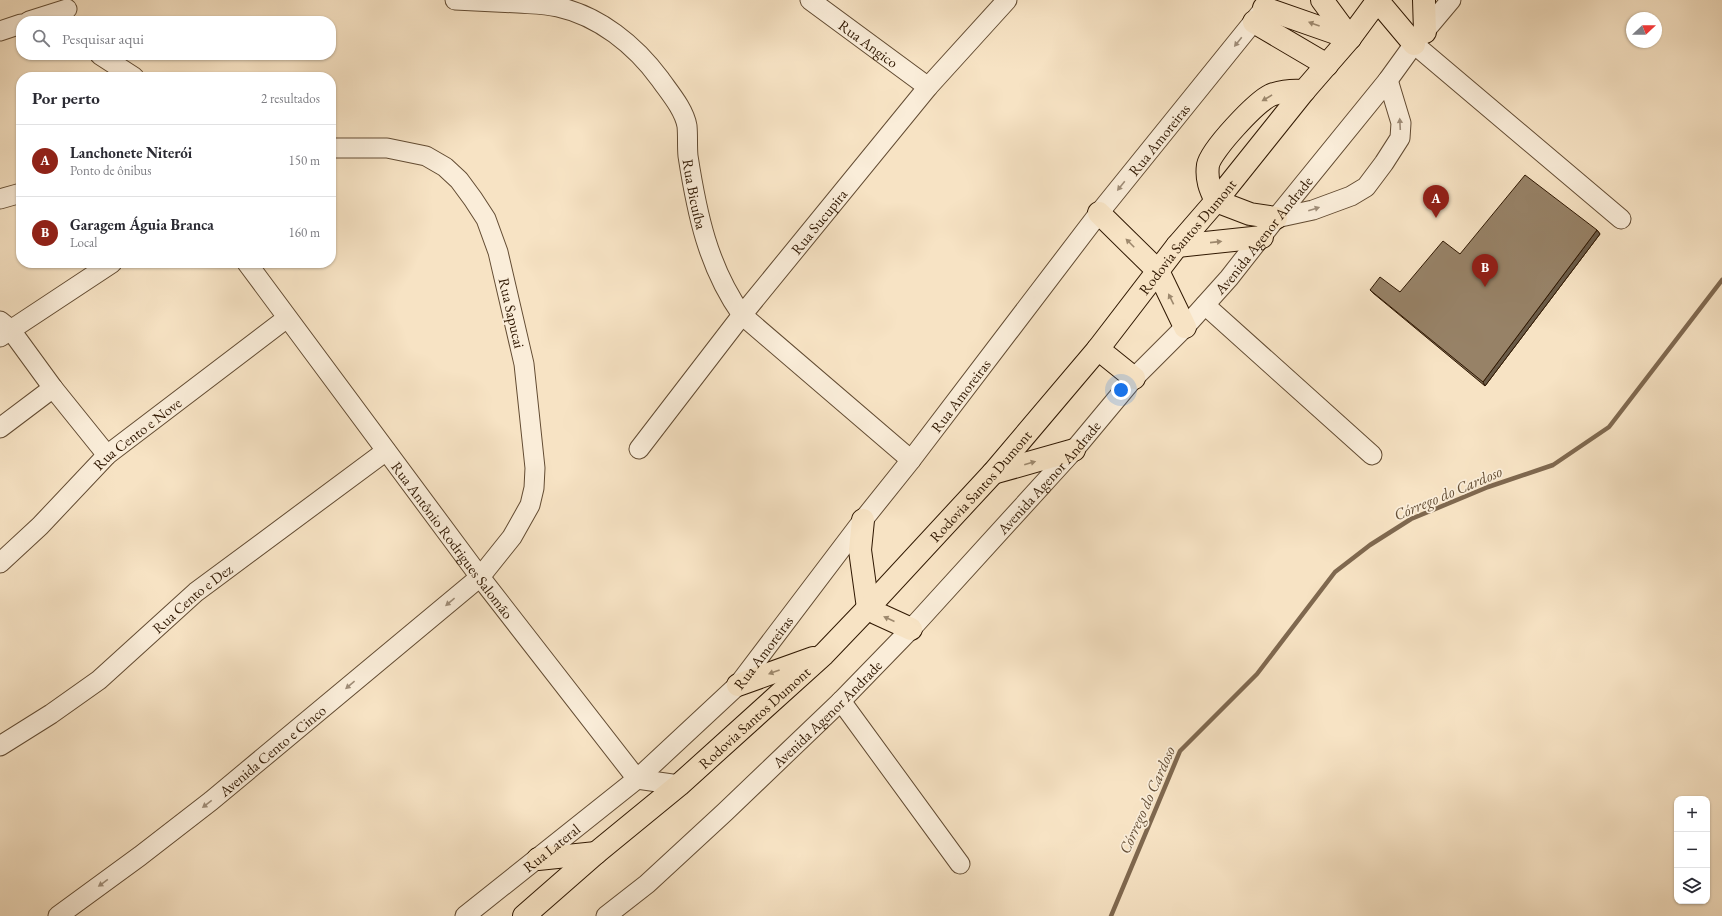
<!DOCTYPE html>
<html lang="pt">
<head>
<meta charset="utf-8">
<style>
	:root { --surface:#fff; --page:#f7f7f7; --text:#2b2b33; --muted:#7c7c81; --line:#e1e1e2; --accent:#8f2418 }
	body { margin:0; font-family:"EB Garamond",serif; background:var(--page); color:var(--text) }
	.controls { position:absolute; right:12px; bottom:12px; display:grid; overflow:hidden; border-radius:8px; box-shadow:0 1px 3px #0004 }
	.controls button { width:36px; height:36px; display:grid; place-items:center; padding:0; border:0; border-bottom:1px solid var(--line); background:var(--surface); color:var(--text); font:20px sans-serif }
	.compass { position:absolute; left:1626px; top:12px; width:36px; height:36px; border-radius:50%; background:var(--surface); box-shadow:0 1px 3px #0004; rotate:68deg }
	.you { position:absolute; left:1121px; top:390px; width:14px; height:14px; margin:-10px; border:3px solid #fff; border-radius:50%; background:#1a73e8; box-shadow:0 0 0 6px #1a73e833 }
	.badge { display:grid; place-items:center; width:26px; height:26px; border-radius:50%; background:var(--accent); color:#fff; font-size:13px; font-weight:700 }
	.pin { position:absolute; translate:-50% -33px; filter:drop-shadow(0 1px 2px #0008) }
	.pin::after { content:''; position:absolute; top:21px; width:14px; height:12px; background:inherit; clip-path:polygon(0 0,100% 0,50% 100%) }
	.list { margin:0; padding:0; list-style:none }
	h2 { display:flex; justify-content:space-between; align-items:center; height:52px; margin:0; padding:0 16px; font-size:17px }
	h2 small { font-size:13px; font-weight:400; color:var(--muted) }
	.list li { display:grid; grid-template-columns:26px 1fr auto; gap:12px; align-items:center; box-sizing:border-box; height:72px; padding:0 16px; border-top:1px solid var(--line) }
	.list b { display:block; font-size:15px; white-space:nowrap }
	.list p { margin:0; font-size:13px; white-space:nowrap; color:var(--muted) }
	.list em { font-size:13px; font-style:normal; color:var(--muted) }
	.icon { flex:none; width:22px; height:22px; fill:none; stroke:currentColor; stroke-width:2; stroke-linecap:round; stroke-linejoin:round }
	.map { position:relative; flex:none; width:1722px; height:916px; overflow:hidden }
	.search { position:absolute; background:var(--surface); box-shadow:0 1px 3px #0004; left:16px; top:16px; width:320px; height:44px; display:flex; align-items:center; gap:10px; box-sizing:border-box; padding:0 14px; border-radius:16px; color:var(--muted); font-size:15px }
	.panel { position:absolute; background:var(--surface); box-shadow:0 1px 3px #0004; left:16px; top:72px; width:320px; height:196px; border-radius:16px }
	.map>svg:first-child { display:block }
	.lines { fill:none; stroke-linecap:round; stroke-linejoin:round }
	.stream { stroke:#7f684f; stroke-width:4.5 }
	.minor-casing { stroke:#624b32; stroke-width:21 }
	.highway-casing { stroke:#301802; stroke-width:24 }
	.minor { stroke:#faedd9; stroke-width:19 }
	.highway { stroke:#f7e3c4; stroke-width:22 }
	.wall { fill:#827059; stroke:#301802 }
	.shaded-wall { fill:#6a5b48; stroke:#301802 }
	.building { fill:#978267; stroke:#301802 }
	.oneway { fill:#9d886d }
	.oneway2 { fill:#9f8d78 }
	.labels { text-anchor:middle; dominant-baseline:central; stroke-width:3.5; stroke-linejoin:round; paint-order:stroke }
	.street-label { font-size:15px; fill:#301802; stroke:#faedd9 }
	.water-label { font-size:16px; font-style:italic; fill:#644e35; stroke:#faedd9 }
</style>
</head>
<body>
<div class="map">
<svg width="1722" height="916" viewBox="0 0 1722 916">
	<rect width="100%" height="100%" fill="#f7e3c4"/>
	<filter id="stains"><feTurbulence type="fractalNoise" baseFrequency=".005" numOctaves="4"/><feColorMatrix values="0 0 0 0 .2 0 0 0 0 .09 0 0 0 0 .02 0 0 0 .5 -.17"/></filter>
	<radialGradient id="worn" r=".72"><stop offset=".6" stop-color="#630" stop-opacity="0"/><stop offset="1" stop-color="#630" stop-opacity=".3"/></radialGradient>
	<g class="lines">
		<path class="stream" d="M1111 916 1180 751 1257 674 1335 572 1370 545 1411 519 1488 487 1553 465 1609 427 1722 280"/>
		<defs>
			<g id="minor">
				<path id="s1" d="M455 0C476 1 497 2 518 3 531 4 545 4 558 7 599 16 635 45 660 79 669 92 684 109 687 126 688 136 687 146 688 156 697 214 708 267 742 315L911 460"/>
				<path id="s2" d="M810 0 928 87"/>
				<path d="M29 21 67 9"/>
				<path d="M0 31 21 24"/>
				<path d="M1414 44 1621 219"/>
				<path d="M100 55 134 77"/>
				<path d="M0 199 21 193"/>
				<path d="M1276 218 1313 210 1351 196 1366 187 1384 163 1400 138 1401 123 1388 80"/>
				<path id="s3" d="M247 263 480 577 637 779 679 785"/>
				<path d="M1205 305 1372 455"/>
				<path d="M0 321 10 329 53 388 107 455"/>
				<path d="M0 337 112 263"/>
				<path d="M0 428 53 388"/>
				<path id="s4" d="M639 449 742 315 928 87 1007 0"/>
				<path id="s5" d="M0 563 40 526 107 455 287 318"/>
				<path d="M841 701 960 864"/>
				<path id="s6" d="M0 746 51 714 99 680 196 592 386 451"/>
				<path id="s7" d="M58 916 140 856 211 801 480 577 512 537 530 505 534 488 535 468 524 364 498 252 486 219 473 199 459 180 445 167 426 156 387 148H331"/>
				<path id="s8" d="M465 916 637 779 738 685 863 520 911 460 1099 213 1262 11"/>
				<path id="s9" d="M606 916 647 884 725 812 841 701 911 629 1074 450 1134 378 1185 327 1229 278 1276 218 1388 80 1414 44 1451 0"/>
			</g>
			<g id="highway">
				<path d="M1322 0 1350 38"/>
				<path d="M1377 0 1414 44"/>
				<path d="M1424 0 1425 32"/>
				<path d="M1264 8 1350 38"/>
				<path d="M1254 22 1327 65"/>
				<path d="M1099 213 1158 271 1185 327"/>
				<path d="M1276 218 1250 214 1216 201C1210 189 1206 179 1208 165 1211 150 1256 102 1271 95 1282 91 1293 90 1304 91"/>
				<path d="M1177 246 1262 237"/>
				<path d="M1098 349 1134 378"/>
				<path d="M993 473 1074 450"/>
				<path d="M863 520 860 550 868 608 876 613 911 629"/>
				<path d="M738 685 813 658"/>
				<path d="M538 859 596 853"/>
				<path id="s10" d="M524 916 596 853 679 785 824 654 868 608 993 473 1098 349 1177 246 1216 201 1304 91 1350 38 1378 0"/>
			</g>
		</defs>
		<use href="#minor" class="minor-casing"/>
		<use href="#highway" class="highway-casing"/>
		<use href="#minor" class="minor"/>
		<use href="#highway" class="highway"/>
	</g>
	<path class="wall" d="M1597 230 1600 234 1485 386 1373 293 1370 290 1400 292 1460 254Z"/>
	<path class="shaded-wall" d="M1597 230 1600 234 1485 386 1483 382Z"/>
	<path class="building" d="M1525 175 1597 230 1483 382 1370 290 1380 277 1400 292 1443 241 1460 254Z"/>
	<defs><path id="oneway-solid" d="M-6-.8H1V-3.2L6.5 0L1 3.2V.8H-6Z"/></defs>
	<g class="oneway">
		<use href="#oneway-solid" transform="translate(1314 24) rotate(-160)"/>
		<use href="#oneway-solid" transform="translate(1267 98) rotate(149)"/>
		<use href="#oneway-solid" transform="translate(1216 242) rotate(-6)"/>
		<use href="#oneway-solid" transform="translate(1130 243) rotate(-135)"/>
		<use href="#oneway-solid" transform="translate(1171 299) rotate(-116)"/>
		<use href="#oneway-solid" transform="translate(1030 463) rotate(-16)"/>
		<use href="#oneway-solid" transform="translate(889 619) rotate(-156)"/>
		<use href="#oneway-solid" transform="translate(774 672) rotate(160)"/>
	</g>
	<g class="oneway2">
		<use href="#oneway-solid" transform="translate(1238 42) rotate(129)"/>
		<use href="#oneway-solid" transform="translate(1400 124) rotate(-93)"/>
		<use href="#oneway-solid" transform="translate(1121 186) rotate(129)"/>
		<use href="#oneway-solid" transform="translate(1314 209) rotate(-17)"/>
		<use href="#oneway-solid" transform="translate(450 602) rotate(140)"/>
		<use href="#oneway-solid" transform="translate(350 685) rotate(140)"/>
		<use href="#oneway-solid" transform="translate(207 804) rotate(142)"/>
		<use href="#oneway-solid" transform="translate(103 883) rotate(144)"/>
	</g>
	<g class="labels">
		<g class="street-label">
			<text stroke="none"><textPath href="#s2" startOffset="73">Rua Angico</textPath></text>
			<text stroke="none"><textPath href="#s8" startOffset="1047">Rua Amoreiras</textPath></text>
			<text stroke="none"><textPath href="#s1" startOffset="354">Rua Bicuíba</textPath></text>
			<text stroke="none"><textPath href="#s4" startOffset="290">Rua Sucupira</textPath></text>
			<text stroke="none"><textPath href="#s9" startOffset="948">Avenida Agenor Andrade</textPath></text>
			<text stroke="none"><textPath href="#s10" startOffset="952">Rodovia Santos Dumont</textPath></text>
			<text transform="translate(512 313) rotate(77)">Rua Sapucai</text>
			<text stroke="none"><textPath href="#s8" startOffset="723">Rua Amoreiras</textPath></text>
			<text stroke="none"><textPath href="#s5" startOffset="189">Rua Cento e Nove</textPath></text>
			<text stroke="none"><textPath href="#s9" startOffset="624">Avenida Agenor Andrade</textPath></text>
			<text stroke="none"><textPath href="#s10" startOffset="628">Rodovia Santos Dumont</textPath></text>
			<text stroke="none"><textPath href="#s3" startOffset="345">Rua Antônio Rodrigues Salomão</textPath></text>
			<text stroke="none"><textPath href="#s6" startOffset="243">Rua Cento e Dez</textPath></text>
			<text stroke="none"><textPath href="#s8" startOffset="399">Rua Amoreiras</textPath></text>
			<text stroke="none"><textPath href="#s9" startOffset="300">Avenida Agenor Andrade</textPath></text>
			<text stroke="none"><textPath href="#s10" startOffset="304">Rodovia Santos Dumont</textPath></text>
			<text stroke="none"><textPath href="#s7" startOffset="271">Avenida Cento e Cinco</textPath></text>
			<text stroke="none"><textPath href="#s8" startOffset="110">Rua Lateral</textPath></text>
		</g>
		<g class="water-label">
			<text transform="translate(1448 493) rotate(-23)">Córrego do Cardoso</text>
			<text transform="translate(1147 800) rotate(-66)">Córrego do Cardoso</text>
		</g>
	</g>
	<rect width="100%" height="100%" filter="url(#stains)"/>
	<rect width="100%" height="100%" fill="url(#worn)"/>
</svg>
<div class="controls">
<button>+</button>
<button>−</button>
<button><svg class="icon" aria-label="layers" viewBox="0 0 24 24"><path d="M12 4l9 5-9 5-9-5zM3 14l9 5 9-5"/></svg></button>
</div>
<svg class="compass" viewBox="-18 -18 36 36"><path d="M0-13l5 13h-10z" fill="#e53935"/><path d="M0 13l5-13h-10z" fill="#7c7c81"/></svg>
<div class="you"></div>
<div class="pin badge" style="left:1436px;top:218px">A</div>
<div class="pin badge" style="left:1485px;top:287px">B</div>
<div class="search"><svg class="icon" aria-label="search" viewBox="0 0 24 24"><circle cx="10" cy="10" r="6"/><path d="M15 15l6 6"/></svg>Pesquisar aqui</div>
<section class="panel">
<h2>Por perto<small>2 resultados</small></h2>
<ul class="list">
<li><span class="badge">A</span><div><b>Lanchonete Niterói</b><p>Ponto de ônibus</p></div><em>150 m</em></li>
<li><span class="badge">B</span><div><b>Garagem Águia Branca</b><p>Local</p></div><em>160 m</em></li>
</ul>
</section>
</div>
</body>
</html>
